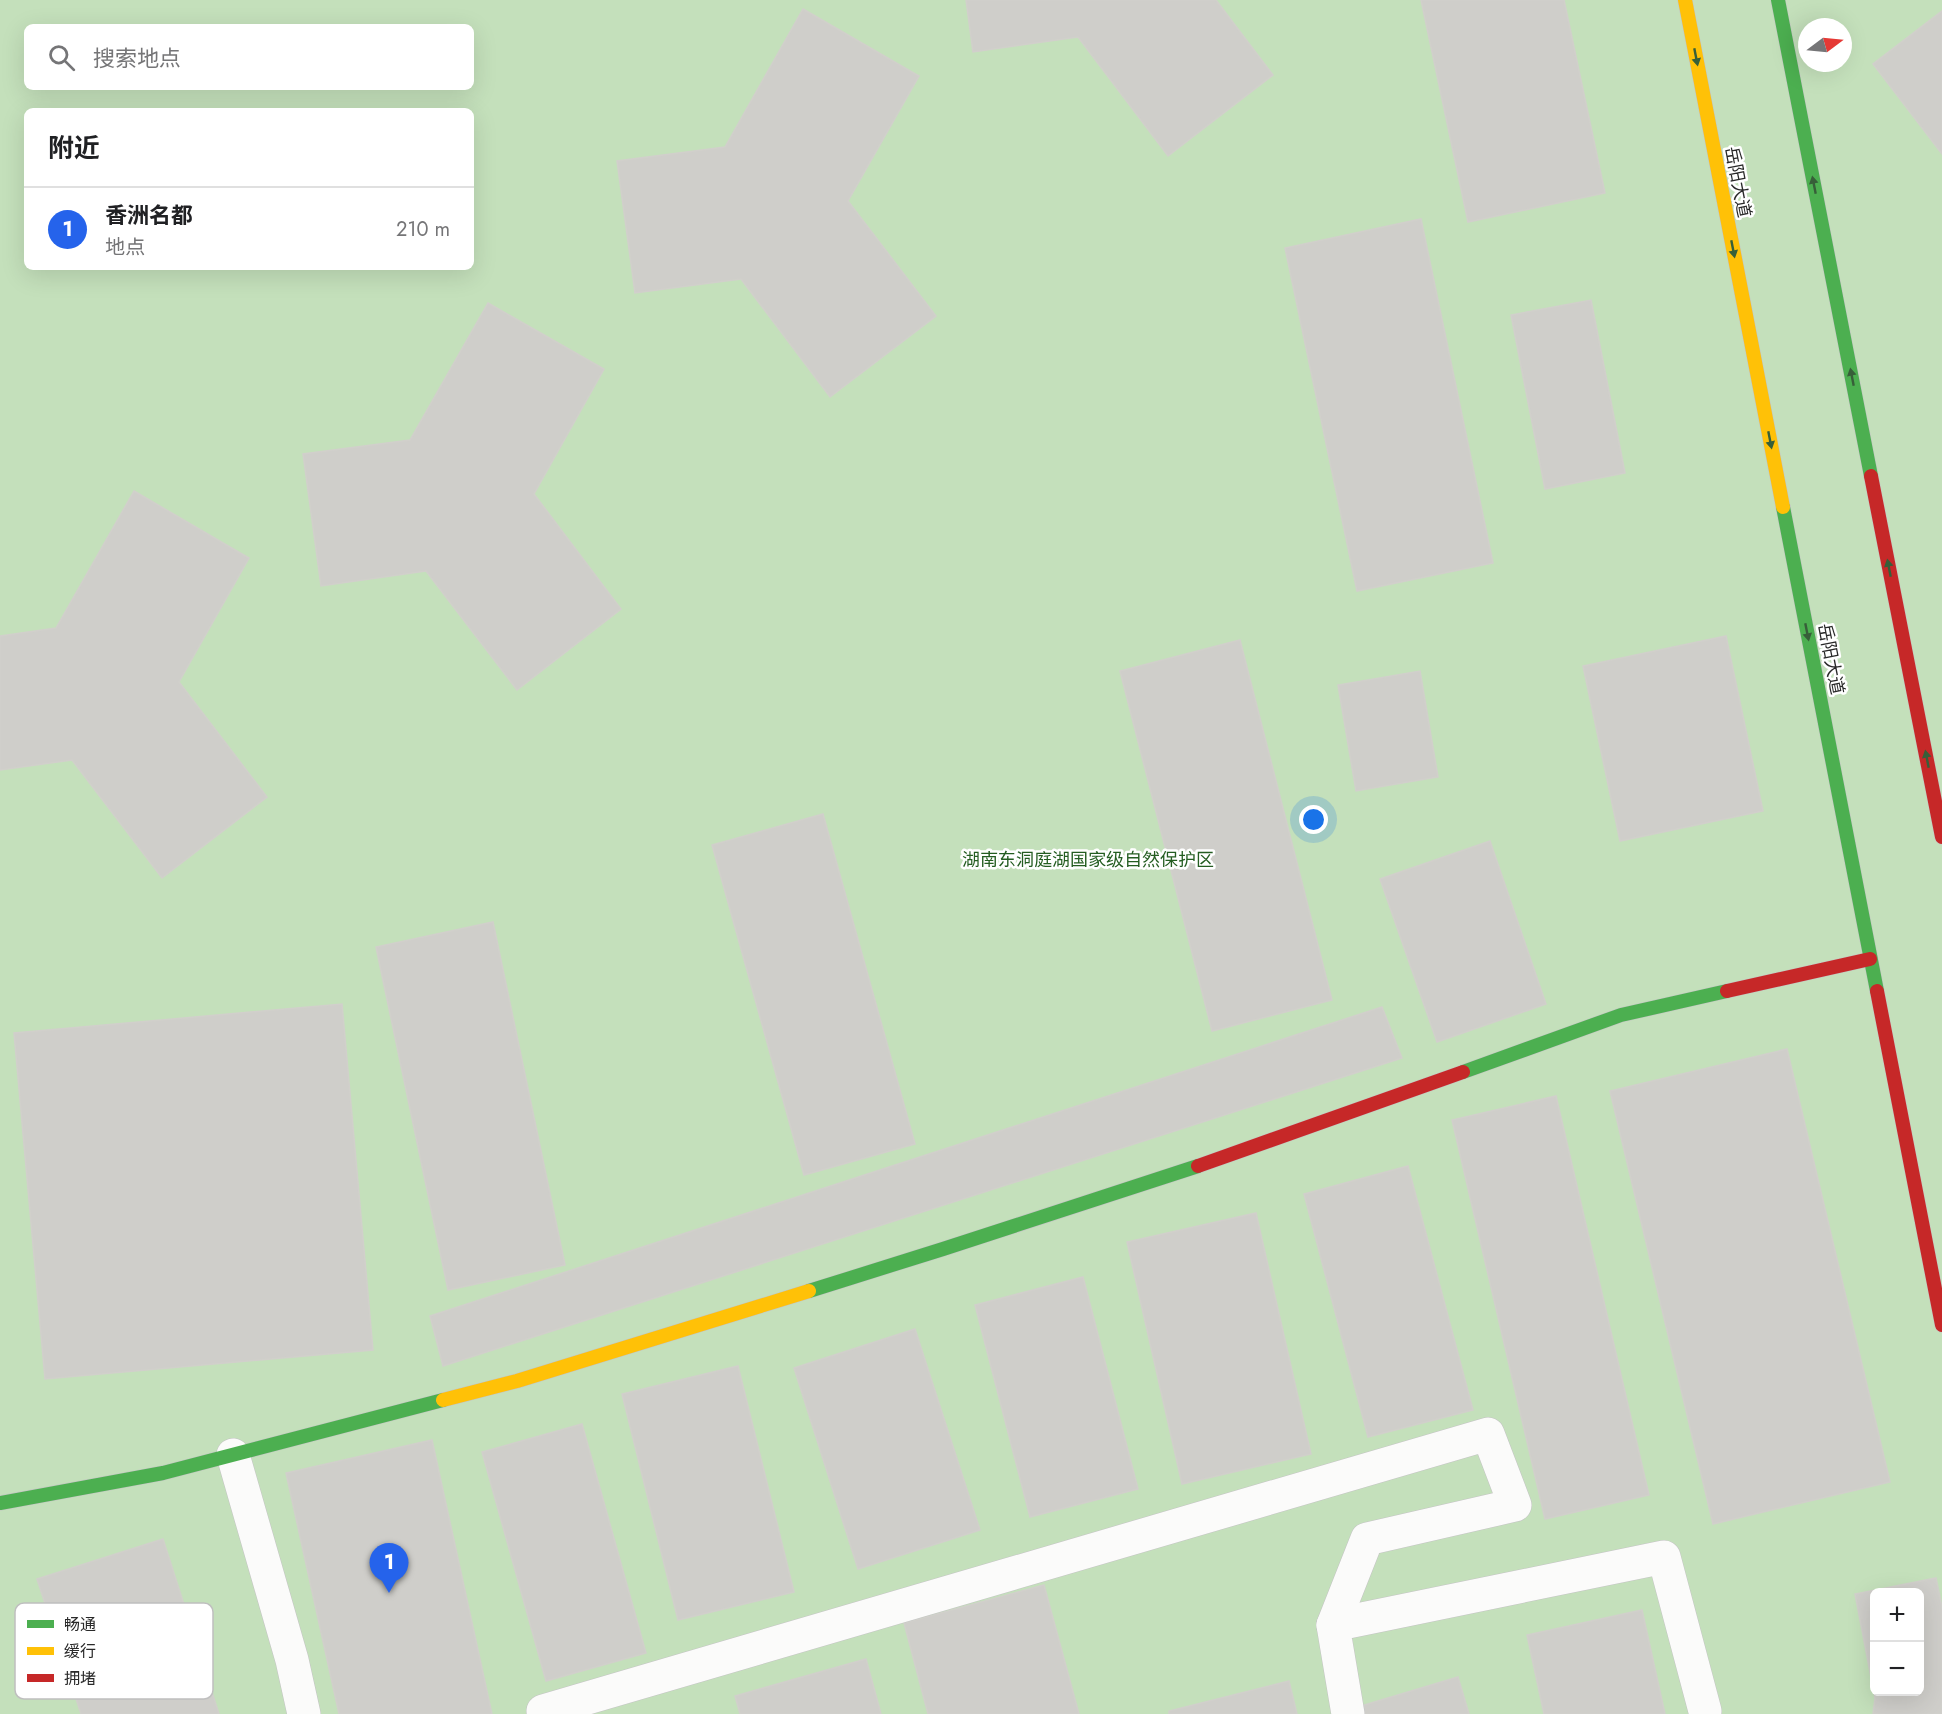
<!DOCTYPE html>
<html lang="zh">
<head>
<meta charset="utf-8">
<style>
	:root { --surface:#fff; --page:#f2f2f2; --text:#202124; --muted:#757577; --line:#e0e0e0; --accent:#2563eb }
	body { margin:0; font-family:Jost,"Noto Sans SC",sans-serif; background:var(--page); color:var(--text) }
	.controls { position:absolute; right:18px; bottom:18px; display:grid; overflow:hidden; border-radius:9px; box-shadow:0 6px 24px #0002 }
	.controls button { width:54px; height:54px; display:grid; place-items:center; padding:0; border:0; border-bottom:2px solid var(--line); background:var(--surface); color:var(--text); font:30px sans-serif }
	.compass { position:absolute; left:1798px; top:18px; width:54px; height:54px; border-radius:50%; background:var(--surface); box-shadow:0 6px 24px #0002; rotate:74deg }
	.you { position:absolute; left:1314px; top:820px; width:21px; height:21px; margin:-15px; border:4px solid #fff; border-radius:50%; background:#1a73e8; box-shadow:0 0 0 9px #1a73e833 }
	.badge { display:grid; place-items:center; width:39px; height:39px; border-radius:50%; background:var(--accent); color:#fff; font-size:20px; font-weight:700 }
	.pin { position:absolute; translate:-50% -50px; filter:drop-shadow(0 2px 3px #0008) }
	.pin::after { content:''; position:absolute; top:32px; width:21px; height:18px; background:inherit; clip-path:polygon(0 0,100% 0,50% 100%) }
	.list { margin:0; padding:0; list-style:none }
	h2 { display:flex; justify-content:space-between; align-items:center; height:78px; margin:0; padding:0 24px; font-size:26px }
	h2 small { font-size:20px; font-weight:400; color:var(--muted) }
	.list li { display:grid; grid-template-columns:39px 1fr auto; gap:18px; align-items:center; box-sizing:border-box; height:84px; padding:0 24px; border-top:2px solid var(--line) }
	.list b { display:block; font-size:22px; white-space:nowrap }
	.list p { margin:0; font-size:20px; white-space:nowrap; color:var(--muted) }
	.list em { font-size:20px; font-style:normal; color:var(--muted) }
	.icon { flex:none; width:33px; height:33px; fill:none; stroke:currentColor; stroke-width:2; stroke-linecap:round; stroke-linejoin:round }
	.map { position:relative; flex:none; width:1942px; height:1714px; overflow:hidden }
	.search { position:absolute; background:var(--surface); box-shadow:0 6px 24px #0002; left:24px; top:24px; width:450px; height:66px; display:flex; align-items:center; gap:15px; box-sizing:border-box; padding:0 21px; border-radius:9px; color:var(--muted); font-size:22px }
	.panel { position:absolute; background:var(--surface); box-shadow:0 6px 24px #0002; left:24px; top:108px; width:450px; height:162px; border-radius:9px }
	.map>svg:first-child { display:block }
	.green { fill:#c4e0bb; fill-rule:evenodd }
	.building { fill:#cfceca; stroke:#d1d0cb; stroke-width:1.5; fill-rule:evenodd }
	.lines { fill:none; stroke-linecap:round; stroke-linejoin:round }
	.street-casing { stroke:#c4c4c4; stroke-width:34 }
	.fast-casing { stroke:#c4c4c4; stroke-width:15 }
	.slow-casing { stroke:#c4c4c4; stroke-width:15 }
	.jam-casing { stroke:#c4c4c4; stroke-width:15 }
	.street { stroke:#fbfbfa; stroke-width:33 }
	.fast { stroke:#4caf50; stroke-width:14 }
	.slow { stroke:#ffc107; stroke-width:14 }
	.jam { stroke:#c62828; stroke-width:14 }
	.oneway { fill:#375f39 }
	.labels { text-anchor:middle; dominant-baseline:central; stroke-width:5; stroke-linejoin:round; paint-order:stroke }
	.street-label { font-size:18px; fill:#292929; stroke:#fff }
	.park-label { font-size:18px; fill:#245d21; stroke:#fff }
	.key { fill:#fff; stroke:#bfbfbf; stroke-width:1.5 }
	.key-label { font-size:16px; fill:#292929 }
</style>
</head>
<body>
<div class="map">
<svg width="1942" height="1714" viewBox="0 0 1942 1714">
	<rect width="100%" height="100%" fill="#e6e5df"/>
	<path class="green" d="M0 0H1942V1714H0ZM27 27H471V87H27ZM1807 27H1843V63H1807ZM27 111H471V267H27ZM1874 1592H1920V1692H1874Z"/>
	<g class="building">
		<path d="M966 0H1216L1273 75 1168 156 1078 37 973 52Z"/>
		<path d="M1421 0H1564L1605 193 1468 222Z"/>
		<path d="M803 9 919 76 848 201 936 316 830 397 741 279 635 293 617 161 725 147Z"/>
		<path d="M1942 11V154L1873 64Z"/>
		<path d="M1421 219 1493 563 1357 591 1285 248Z"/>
		<path d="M1591 300 1625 473 1545 489 1511 315Z"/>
		<path d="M488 303 604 369 534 494 621 609 517 690 426 571 321 586 303 454 410 440Z"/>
		<path d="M134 491 249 558 179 682 267 797 162 878 72 760 0 770V636L56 628Z"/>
		<path d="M1726 636 1763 811 1620 841 1583 666Z"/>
		<path d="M1240 640 1332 1000 1212 1031 1120 671Z"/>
		<path d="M1420 671 1438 777 1356 791 1338 685Z"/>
		<path d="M823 814 915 1144 804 1175 712 845Z"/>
		<path d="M1490 841 1546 1004 1437 1042 1380 879Z"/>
		<path d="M493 922 565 1265 448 1290 376 947Z"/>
		<path d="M342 1004 373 1350 45 1379 14 1033Z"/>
		<path d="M1382 1007 1402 1058 443 1366 430 1316Z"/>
		<path d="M1787 1049 1890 1482 1713 1524 1610 1091Z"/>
		<path d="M1556 1096 1649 1495 1545 1519 1452 1120Z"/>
		<path d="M1408 1166 1473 1410 1368 1437 1304 1194Z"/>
		<path d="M1256 1213 1311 1454 1182 1484 1127 1242Z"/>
		<path d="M1083 1277 1138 1489 1030 1517 975 1305Z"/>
		<path d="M915 1329 980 1530 858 1569 794 1368Z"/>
		<path d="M738 1366 794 1592 678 1620 622 1394Z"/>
		<path d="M582 1424 646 1653 546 1681 482 1452Z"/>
		<path d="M432 1440 492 1714H339L286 1473Z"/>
		<path d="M163 1539 219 1714H81L37 1579Z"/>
		<path d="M1936 1578 1942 1607V1714H1873L1875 1698 1855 1594ZM1874 1592H1920V1692H1874Z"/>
		<path d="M1044 1585 1079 1714H928L904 1623Z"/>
		<path d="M1642 1610 1665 1714H1544L1527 1635Z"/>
		<path d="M866 1659 881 1714H740L735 1696Z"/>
		<path d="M1458 1677 1469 1714H1364L1361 1706Z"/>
		<path d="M1289 1681 1297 1714H1169V1711Z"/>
	</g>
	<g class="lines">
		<defs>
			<g id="street">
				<path d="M233 1455 292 1660 304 1714"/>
				<path d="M543 1711 1488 1434 1515 1505 1367 1539 1333 1625"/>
				<path d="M1348 1714 1333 1625 1664 1557 1705 1711"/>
			</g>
			<g id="fast">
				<path d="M1778 0 1871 476"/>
				<path d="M1783 507 1877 991"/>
				<path d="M1463 1072 1621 1015 1727 991"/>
				<path d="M809 1291 943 1249 1198 1166"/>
				<path d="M0 1503 163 1473 443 1400"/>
			</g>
			<g id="slow">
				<path d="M1685 0 1783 507"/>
				<path d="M443 1400 517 1381 809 1291"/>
			</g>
			<g id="jam">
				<path d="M1871 476 1942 837"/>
				<path d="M1727 991 1870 959"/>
				<path d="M1877 991 1942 1325"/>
				<path d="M1198 1166 1463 1072"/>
			</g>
		</defs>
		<use href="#street" class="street-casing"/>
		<use href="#fast" class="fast-casing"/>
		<use href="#slow" class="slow-casing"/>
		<use href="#jam" class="jam-casing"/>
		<use href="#street" class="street"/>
		<use href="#fast" class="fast"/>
		<use href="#slow" class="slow"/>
		<use href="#jam" class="jam"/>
	</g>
	<defs><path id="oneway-solid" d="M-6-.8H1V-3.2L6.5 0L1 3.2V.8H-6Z" transform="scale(1.5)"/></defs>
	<g class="oneway">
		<use href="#oneway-solid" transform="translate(1696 57) rotate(79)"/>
		<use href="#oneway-solid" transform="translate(1814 185) rotate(-101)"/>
		<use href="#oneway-solid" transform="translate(1733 249) rotate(79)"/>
		<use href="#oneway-solid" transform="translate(1852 377) rotate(-101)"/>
		<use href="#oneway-solid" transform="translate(1770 440) rotate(79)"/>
		<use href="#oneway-solid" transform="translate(1889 568) rotate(-101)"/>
		<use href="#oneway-solid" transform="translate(1807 632) rotate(79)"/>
		<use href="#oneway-solid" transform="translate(1927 759) rotate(-101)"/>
	</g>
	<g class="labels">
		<g class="street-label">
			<text transform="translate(1738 182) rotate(79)">岳阳大道</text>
			<text transform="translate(1831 659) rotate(79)">岳阳大道</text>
		</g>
		<g class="park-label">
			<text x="1088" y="860">湖南东洞庭湖国家级自然保护区</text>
		</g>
	</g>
	<rect x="15" y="1603" width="198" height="96" rx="9" class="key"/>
	<rect x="27" y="1620" width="27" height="8" fill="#4caf50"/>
	<rect x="27" y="1647" width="27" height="8" fill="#ffc107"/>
	<rect x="27" y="1674" width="27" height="8" fill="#c62828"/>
	<g class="key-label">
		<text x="64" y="1630">畅通</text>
		<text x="64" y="1657">缓行</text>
		<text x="64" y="1684">拥堵</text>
	</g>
</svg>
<div class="controls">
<button>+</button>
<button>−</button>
</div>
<svg class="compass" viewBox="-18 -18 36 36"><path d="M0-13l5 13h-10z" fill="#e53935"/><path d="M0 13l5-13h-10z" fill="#757577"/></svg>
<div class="you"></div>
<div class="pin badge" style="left:389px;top:1593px">1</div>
<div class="search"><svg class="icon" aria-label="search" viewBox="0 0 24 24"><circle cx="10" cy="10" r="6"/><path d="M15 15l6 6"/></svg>搜索地点</div>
<section class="panel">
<h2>附近<small></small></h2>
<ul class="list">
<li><span class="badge">1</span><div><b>香洲名都</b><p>地点</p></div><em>210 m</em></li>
</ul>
</section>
</div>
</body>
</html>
